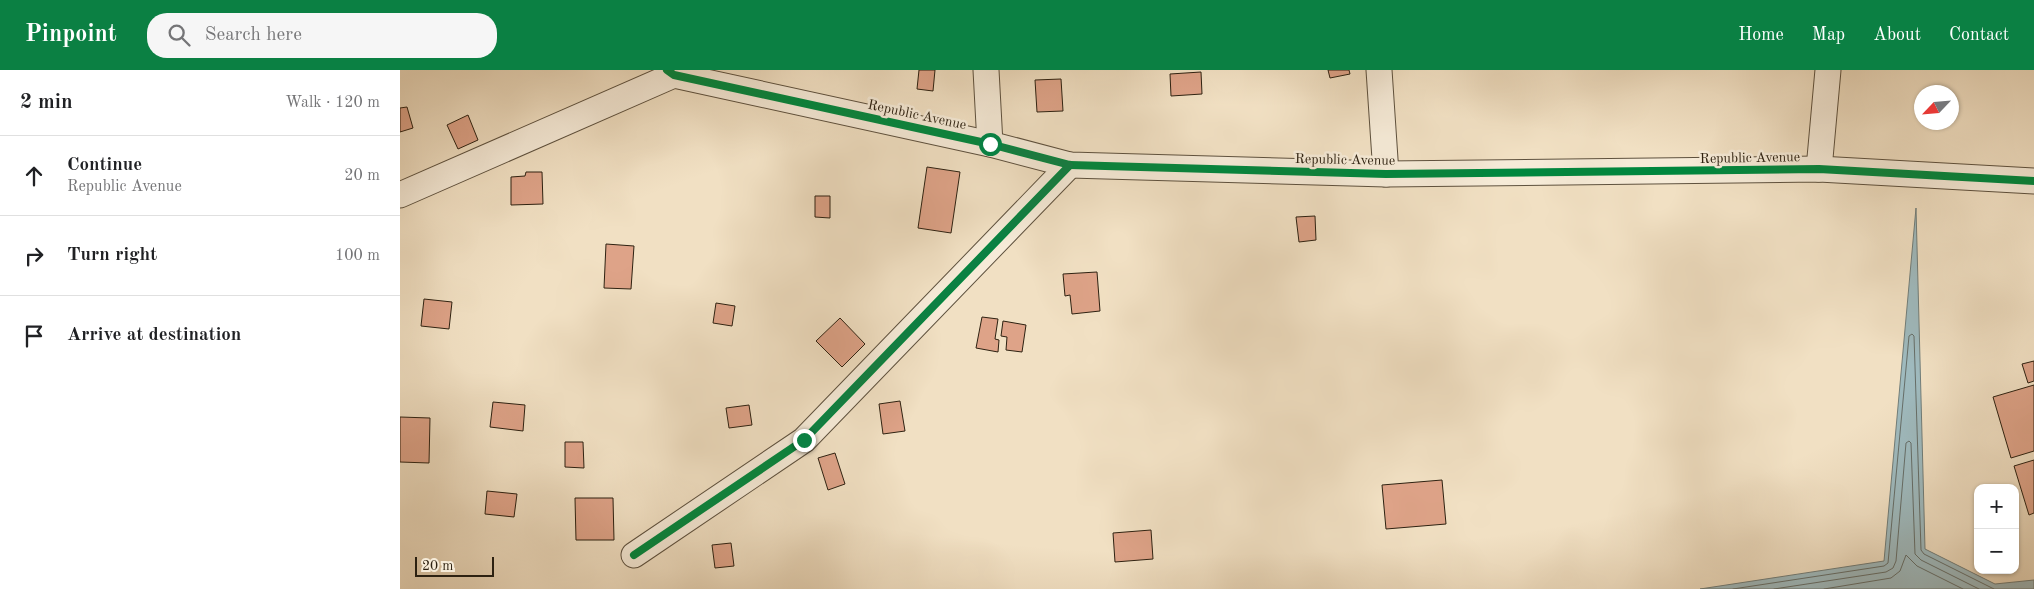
<!DOCTYPE html>
<html lang="en">
<head>
<meta charset="utf-8">
<style>
	:root { --surface:#fff; --page:#f6f6f6; --text:#202124; --muted:#757577; --line:#e0e0e0; --accent:#0b8043 }
	body { margin:0; font-family:"Old Standard TT",serif; background:var(--page); color:var(--text) }
	.controls { position:absolute; right:15px; bottom:15px; display:grid; overflow:hidden; border-radius:10px; box-shadow:0 1px 4px #0004 }
	.controls button { width:45px; height:45px; display:grid; place-items:center; padding:0; border:0; border-bottom:1px solid var(--line); background:var(--surface); color:var(--text); font:25px sans-serif }
	.compass { position:absolute; left:1514px; top:15px; width:45px; height:45px; border-radius:50%; background:var(--surface); box-shadow:0 1px 4px #0004; rotate:244deg }
	.scale { position:absolute; left:15px; bottom:12px; width:79px; box-sizing:border-box; padding-left:5px; border:2px solid #2d2111; border-top:0; font-size:14px; line-height:18px; white-space:nowrap; color:#2d2111; -webkit-text-stroke:4px #f6ebd8; paint-order:stroke }
	.stop { position:absolute; width:15px; height:15px; margin:-11px; border:4px solid #0b8043; border-radius:50%; background:#fff }
	.stop.end { background:#0b8043; border-color:#fff; box-shadow:0 1px 5px #0008 }
	.list { margin:0; padding:0; list-style:none }
	h2 { display:flex; justify-content:space-between; align-items:center; height:65px; margin:0; padding:0 20px; font-size:21px }
	h2 small { font-size:16px; font-weight:400; color:var(--muted) }
	.list li { display:grid; grid-template-columns:32px 1fr auto; gap:15px; align-items:center; box-sizing:border-box; height:80px; padding:0 20px; border-top:1px solid var(--line) }
	.list b { display:block; font-size:19px; white-space:nowrap }
	.list p { margin:0; font-size:16px; white-space:nowrap; color:var(--muted) }
	.list em { font-size:16px; font-style:normal; color:var(--muted) }
	.icon { flex:none; width:28px; height:28px; fill:none; stroke:currentColor; stroke-width:2; stroke-linecap:round; stroke-linejoin:round }
	.map { position:relative; flex:none; width:1634px; height:519px; overflow:hidden }
	header { display:flex; align-items:center; gap:30px; box-sizing:border-box; height:70px; padding:0 25px; background:var(--accent); color:#fff }
	header strong { font-size:24px }
	nav { display:flex; gap:28px; margin-inline-start:auto; font-size:18px }
	.search { width:350px; height:45px; background:var(--page); display:flex; align-items:center; gap:12px; box-sizing:border-box; padding:0 18px; border-radius:20px; color:var(--muted); font-size:19px }
	main { display:flex }
	aside { flex:1; background:var(--surface) }
	.map>svg:first-child { display:block }
	.water { fill:#9fbabe; stroke:#717d79 }
	.lines { fill:none; stroke-linecap:round; stroke-linejoin:round }
	.shore { stroke:#666e68; stroke-width:1 }
	.building { fill:#dea388; stroke:#2d2111 }
	.minor-casing { stroke:#5e513e; stroke-width:27 }
	.minor { stroke:#f6ebd8; stroke-width:25 }
	.cycleway-casing { stroke:#f6ebd8; stroke-width:11 }
	.cycleway { stroke:#00873e; stroke-width:8 }
	.route { stroke:#0b8043; stroke-width:6 }
	.labels { text-anchor:middle; dominant-baseline:central; stroke-width:5; stroke-linejoin:round; paint-order:stroke }
	.street-label { font-size:14px; fill:#2d2111; stroke:#f6ebd8 }
</style>
</head>
<body>
<header>
<strong>Pinpoint</strong>
<div class="search"><svg class="icon" aria-label="search" viewBox="0 0 24 24"><circle cx="10" cy="10" r="6"/><path d="M15 15l6 6"/></svg>Search here</div>
<nav><a>Home</a><a>Map</a><a>About</a><a>Contact</a></nav>
</header>
<main>
<aside>
<h2>2 min<small>Walk · 120 m</small></h2>
<ul class="list">
<li><svg class="icon" aria-label="ahead" viewBox="0 0 24 24"><path d="M12 20V5M6 11l6-6 6 6"/></svg><div><b>Continue</b><p>Republic Avenue</p></div><em>20 m</em></li>
<li><svg class="icon" aria-label="right" viewBox="0 0 24 24"><path d="M7 20v-9h11M14 6l5 5-5 5"/></svg><div><b>Turn right</b></div><em>100 m</em></li>
<li><svg class="icon" aria-label="arrive" viewBox="0 0 24 24"><path d="M6 21V4h12l-3 4 3 4H6"/></svg><div><b>Arrive at destination</b></div></li>
</ul>
</aside>
<div class="map">
<svg width="1634" height="519" viewBox="0 0 1634 519">
	<rect width="100%" height="100%" fill="#f1e0c3"/>
	<filter id="stains"><feTurbulence type="fractalNoise" baseFrequency=".004" numOctaves="4"/><feColorMatrix values="0 0 0 0 .2 0 0 0 0 .09 0 0 0 0 .02 0 0 0 .5 -.17"/></filter>
	<radialGradient id="worn" r=".72"><stop offset=".6" stop-color="#630" stop-opacity="0"/><stop offset="1" stop-color="#630" stop-opacity=".3"/></radialGradient>
	<path class="water" d="M1516 138 1525 479 1595 514 1634 510V519H1300L1484 491Z"/>
	<g class="lines">
		<g class="shore">
			<path d="M1333 519 1484 496 1488 493 1509 266 1512 264 1514 266 1521 480 1524 484 1594 519"/>
			<path d="M1374 519 1486 502 1493 498 1496 491 1506 373 1509 371 1511 373 1515 484 1521 490 1579 519"/>
			<path d="M1424 519 1491 508 1500 501 1506 485 1517 496 1563 519"/>
		</g>
	</g>
	<g class="building">
		<path d="M519 0H535L533 21 517 19Z"/>
		<path d="M928 0H949L950 4 930 8Z"/>
		<path d="M801 2 802 24 771 26 770 4Z"/>
		<path d="M661 9 663 41 637 42 635 10Z"/>
		<path d="M7 37 13 58 0 62V38Z"/>
		<path d="M68 45 78 70 58 79 47 55Z"/>
		<path d="M527 97 560 102 551 163 518 158Z"/>
		<path d="M126 102H142L143 134 111 135V107L125 106Z"/>
		<path d="M415 126H430V148L415 147Z"/>
		<path d="M915 146 916 170 899 172 896 147Z"/>
		<path d="M206 174 234 176 231 219 204 218Z"/>
		<path d="M697 202 700 241 672 244 670 225 665 226 663 204Z"/>
		<path d="M24 229 52 232 49 259 21 256Z"/>
		<path d="M316 233 335 236 332 256 313 253Z"/>
		<path d="M582 247 598 249 595 269 599 270 598 282 576 278Z"/>
		<path d="M440 248 465 274 442 297 416 271Z"/>
		<path d="M603 251 626 255 622 282 606 280 607 267 601 266Z"/>
		<path d="M1634 291V311L1628 313 1622 294Z"/>
		<path d="M1634 315V381L1611 388 1593 327Z"/>
		<path d="M500 331 505 361 483 364 479 334Z"/>
		<path d="M93 332 125 335 123 361 90 357Z"/>
		<path d="M349 335 352 355 329 358 326 338Z"/>
		<path d="M0 347 30 348 29 393 0 392Z"/>
		<path d="M165 372H183L184 398 165 397Z"/>
		<path d="M435 383 445 414 428 420 418 388Z"/>
		<path d="M1634 390V443L1629 445 1614 396Z"/>
		<path d="M1042 410 1046 454 986 459 982 415Z"/>
		<path d="M87 421 117 424 114 447 85 444Z"/>
		<path d="M175 428H213L214 470H176Z"/>
		<path d="M751 460 753 489 715 492 713 463Z"/>
		<path d="M331 473 334 496 315 498 312 475Z"/>
	</g>
	<g class="lines">
		<defs>
			<g id="minor">
				<path d="M267 0 274 5 590 74 670 95 986 104 1419 99 1634 111"/>
				<path d="M586 0 590 74"/>
				<path d="M979 0 986 104"/>
				<path d="M1419 99 1428 0"/>
				<path d="M0 125 274 5"/>
				<path d="M234 485 404 370 670 95"/>
			</g>
		</defs>
		<use href="#minor" class="minor-casing"/>
		<use href="#minor" class="minor"/>
		<defs>
			<g id="cycleway">
				<path d="M267 0 274 5 590 74 670 95 986 104 1419 99 1634 111"/>
				<path d="M234 485 404 370 670 95"/>
			</g>
		</defs>
		<use href="#cycleway" class="cycleway-casing"/>
		<use href="#cycleway" class="cycleway"/>
	</g>
	<g class="lines">
		<path class="route" d="M404 370 670 95 590 74"/>
	</g>
	<g class="labels">
		<g class="street-label">
			<text transform="translate(517 45) rotate(12)">Republic Avenue</text>
			<text transform="translate(1350 88) rotate(-1)">Republic Avenue</text>
			<text transform="translate(945 90) rotate(1)">Republic Avenue</text>
		</g>
	</g>
	<rect width="100%" height="100%" filter="url(#stains)"/>
	<rect width="100%" height="100%" fill="url(#worn)"/>
</svg>
<div class="controls">
<button>+</button>
<button>−</button>
</div>
<svg class="compass" viewBox="-18 -18 36 36"><path d="M0-13l5 13h-10z" fill="#e53935"/><path d="M0 13l5-13h-10z" fill="#757577"/></svg>
<div class="scale">20 m</div>
<div class="stop" style="left:590px;top:74px"></div>
<div class="stop end" style="left:404px;top:370px"></div>
</div>
</main>
</body>
</html>
